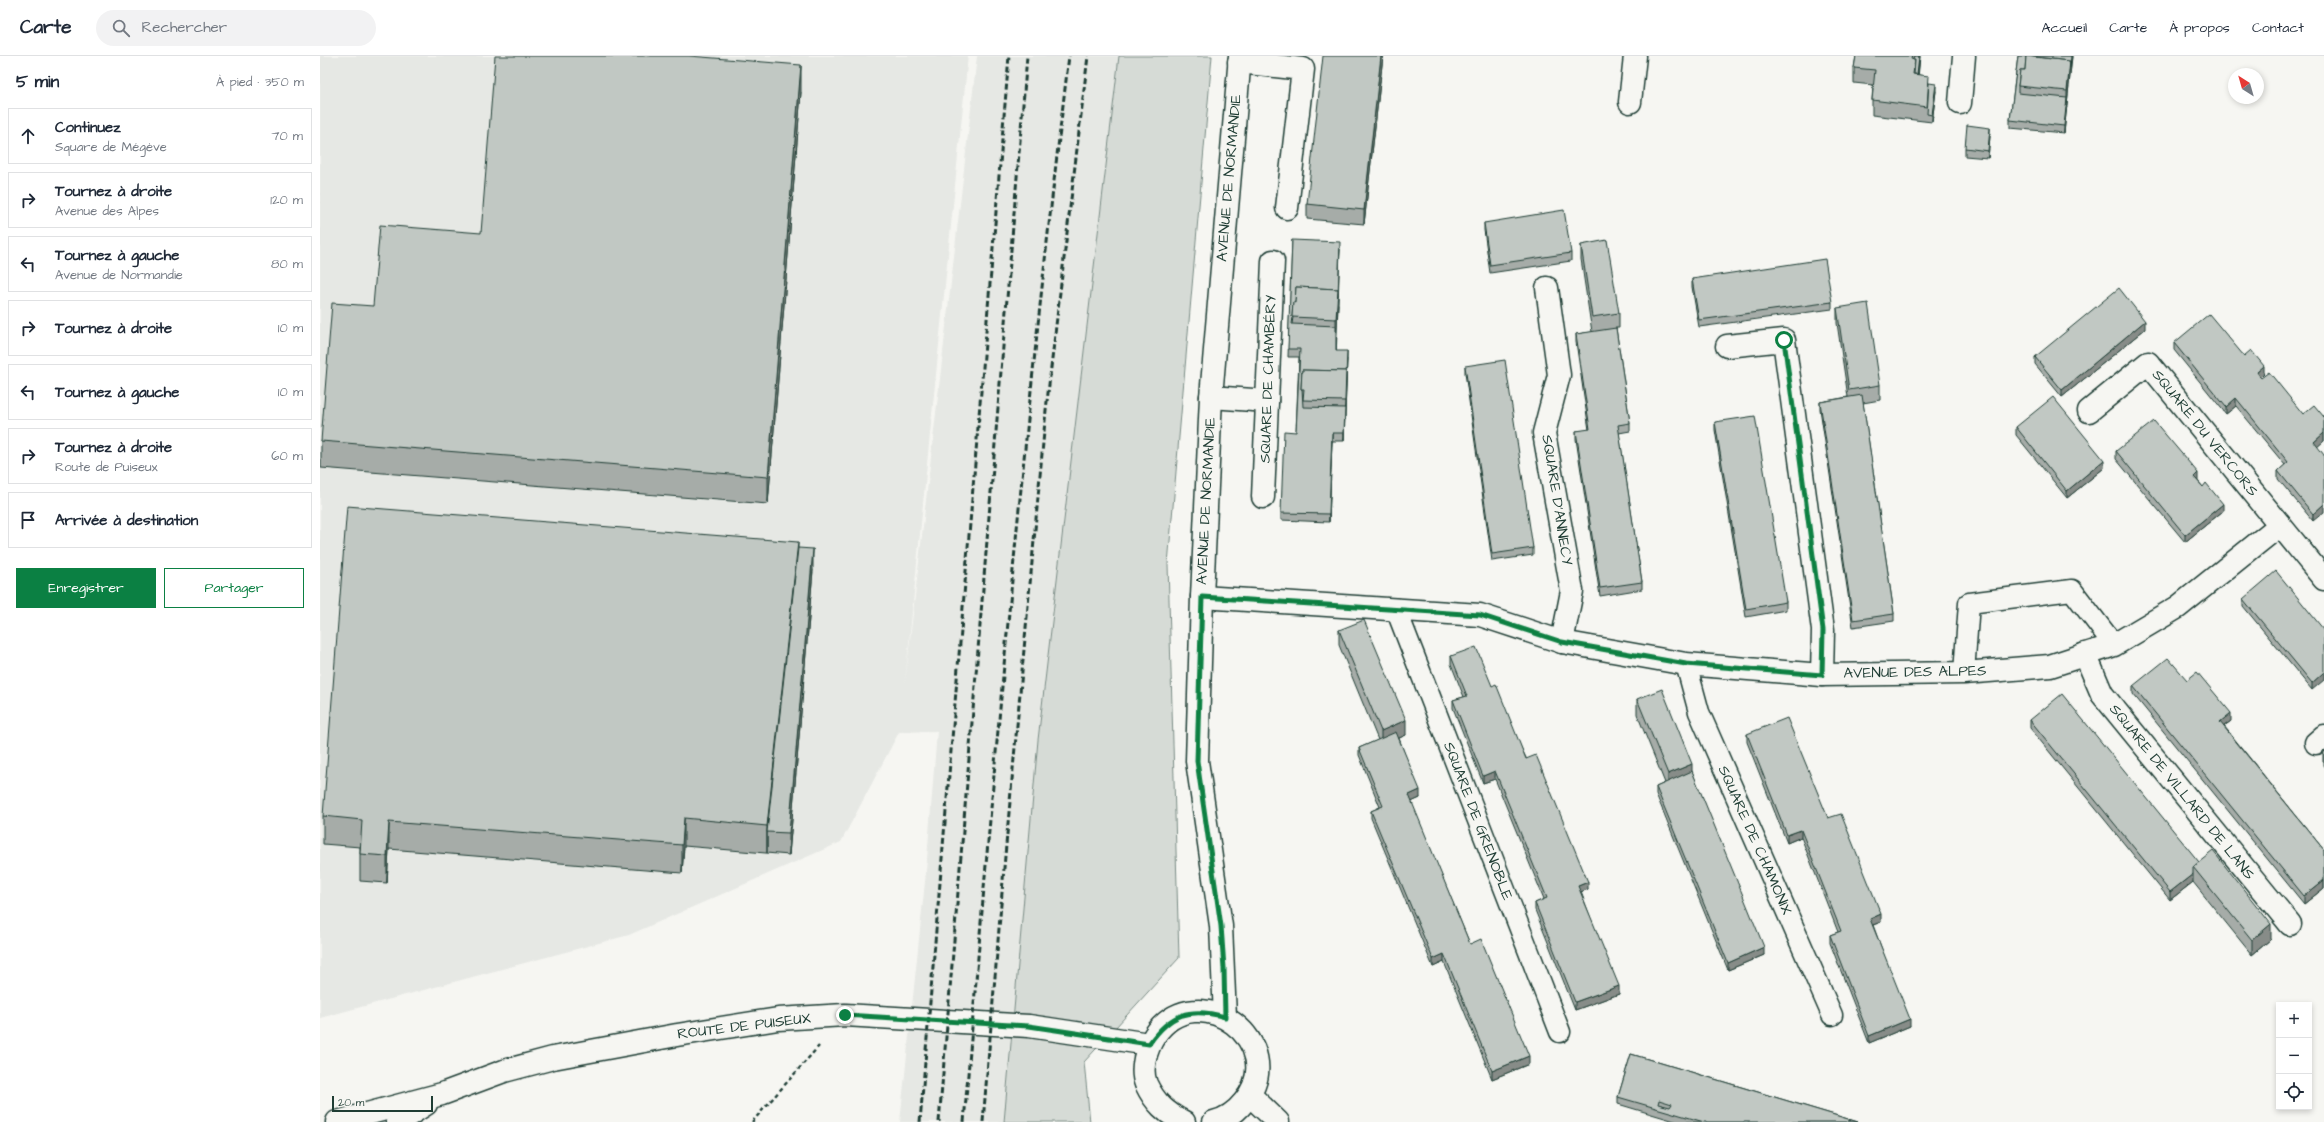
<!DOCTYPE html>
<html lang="fr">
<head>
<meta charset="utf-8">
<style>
	:root { --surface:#fff; --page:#f2f2f3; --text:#1f2937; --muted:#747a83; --line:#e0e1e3; --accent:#0b8043 }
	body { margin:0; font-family:"Architects Daughter",sans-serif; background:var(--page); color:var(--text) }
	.controls { position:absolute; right:12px; bottom:12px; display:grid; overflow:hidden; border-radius:0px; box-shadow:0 2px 6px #0003 }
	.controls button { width:36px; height:36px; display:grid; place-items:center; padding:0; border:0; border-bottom:1px solid var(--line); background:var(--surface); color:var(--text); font:20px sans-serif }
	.compass { position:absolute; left:1908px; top:12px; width:36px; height:36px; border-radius:50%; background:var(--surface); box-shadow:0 2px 6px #0003; rotate:323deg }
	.scale { position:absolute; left:12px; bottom:10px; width:101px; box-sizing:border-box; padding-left:4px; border:2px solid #1f3d34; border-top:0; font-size:11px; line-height:14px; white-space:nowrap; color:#1f3d34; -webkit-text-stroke:3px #f6f6f2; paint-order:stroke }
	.stop { position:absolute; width:12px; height:12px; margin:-9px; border:3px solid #0b8043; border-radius:50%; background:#fff }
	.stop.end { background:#0b8043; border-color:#fff; box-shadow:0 1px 4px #0008 }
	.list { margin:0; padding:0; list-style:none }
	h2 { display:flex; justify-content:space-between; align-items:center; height:52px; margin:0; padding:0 16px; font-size:17px }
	h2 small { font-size:13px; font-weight:400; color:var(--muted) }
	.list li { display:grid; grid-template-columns:26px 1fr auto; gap:12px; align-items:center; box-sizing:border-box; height:56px; margin:0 8px 8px; padding:0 8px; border:1px solid var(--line); border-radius:0px }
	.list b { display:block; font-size:15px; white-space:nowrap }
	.list p { margin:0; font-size:13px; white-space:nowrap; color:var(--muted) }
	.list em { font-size:13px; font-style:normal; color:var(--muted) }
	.actions { display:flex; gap:8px; padding:12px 16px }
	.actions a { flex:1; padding:9px 0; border:1px solid var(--accent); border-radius:0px; text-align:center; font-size:14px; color:var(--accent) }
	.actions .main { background:var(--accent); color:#fff }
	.icon { flex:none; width:22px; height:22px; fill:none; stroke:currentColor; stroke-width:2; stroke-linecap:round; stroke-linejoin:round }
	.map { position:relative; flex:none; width:2004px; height:1066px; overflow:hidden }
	header { display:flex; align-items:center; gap:24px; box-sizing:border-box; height:56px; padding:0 20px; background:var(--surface); border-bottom:1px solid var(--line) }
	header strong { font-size:19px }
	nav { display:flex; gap:22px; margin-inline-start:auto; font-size:14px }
	.search { width:280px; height:36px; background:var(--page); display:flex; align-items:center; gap:10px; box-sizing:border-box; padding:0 14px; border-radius:22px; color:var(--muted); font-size:15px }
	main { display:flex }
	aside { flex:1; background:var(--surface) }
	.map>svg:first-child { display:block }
	.built { fill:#e6e8e4 }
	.green { fill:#d6dbd6; stroke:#7a8c85 }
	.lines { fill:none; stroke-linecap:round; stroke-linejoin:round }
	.lane-casing { stroke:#1f3d34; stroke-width:23 }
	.street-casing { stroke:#1f3d34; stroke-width:25 }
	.path { stroke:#1f3d34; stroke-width:2.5; stroke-dasharray:4 3; stroke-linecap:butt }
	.lane { stroke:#f6f6f2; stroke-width:20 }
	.street { stroke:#f6f6f2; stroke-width:22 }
	.rail { stroke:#1f3d34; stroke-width:3; stroke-dasharray:6 3; stroke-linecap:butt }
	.wall { fill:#a6aca8; stroke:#1f3d34 }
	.shaded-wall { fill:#878c88; stroke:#1f3d34 }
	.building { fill:#c1c8c3; stroke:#1f3d34; fill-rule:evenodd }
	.route { stroke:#0b8043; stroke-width:5 }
	.labels { text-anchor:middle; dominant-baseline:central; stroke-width:3; stroke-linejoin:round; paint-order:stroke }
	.street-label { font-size:15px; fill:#1f3d34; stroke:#f6f6f2 }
</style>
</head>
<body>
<header>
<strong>Carte</strong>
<div class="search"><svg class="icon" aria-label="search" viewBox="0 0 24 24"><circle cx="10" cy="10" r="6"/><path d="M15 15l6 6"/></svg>Rechercher</div>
<nav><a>Accueil</a><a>Carte</a><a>À propos</a><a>Contact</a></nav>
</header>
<main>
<aside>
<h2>5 min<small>À pied · 350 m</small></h2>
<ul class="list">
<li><svg class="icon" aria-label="ahead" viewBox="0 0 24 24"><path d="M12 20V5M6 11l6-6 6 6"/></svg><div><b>Continuez</b><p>Square de Mégève</p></div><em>70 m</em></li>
<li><svg class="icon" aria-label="right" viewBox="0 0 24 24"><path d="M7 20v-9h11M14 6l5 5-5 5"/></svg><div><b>Tournez à droite</b><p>Avenue des Alpes</p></div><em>120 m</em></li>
<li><svg class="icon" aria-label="left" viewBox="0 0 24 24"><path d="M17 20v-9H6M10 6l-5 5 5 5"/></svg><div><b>Tournez à gauche</b><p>Avenue de Normandie</p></div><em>80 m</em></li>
<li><svg class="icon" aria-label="right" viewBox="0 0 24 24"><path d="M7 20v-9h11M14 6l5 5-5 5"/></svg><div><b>Tournez à droite</b></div><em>10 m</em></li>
<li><svg class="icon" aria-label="left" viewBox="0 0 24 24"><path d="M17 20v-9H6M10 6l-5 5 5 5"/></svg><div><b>Tournez à gauche</b></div><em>10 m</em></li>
<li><svg class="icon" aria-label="right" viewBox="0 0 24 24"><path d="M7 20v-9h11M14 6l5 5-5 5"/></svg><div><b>Tournez à droite</b><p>Route de Puiseux</p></div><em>60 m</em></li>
<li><svg class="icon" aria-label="arrive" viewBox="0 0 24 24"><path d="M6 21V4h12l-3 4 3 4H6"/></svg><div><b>Arrivée à destination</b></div></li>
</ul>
<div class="actions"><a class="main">Enregistrer</a><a>Partager</a></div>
</aside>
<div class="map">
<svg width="2004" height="1066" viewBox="0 0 2004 1066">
	<rect width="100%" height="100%" fill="#f6f6f2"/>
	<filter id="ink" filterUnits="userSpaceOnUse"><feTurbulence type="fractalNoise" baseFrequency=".025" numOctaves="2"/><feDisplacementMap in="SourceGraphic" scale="8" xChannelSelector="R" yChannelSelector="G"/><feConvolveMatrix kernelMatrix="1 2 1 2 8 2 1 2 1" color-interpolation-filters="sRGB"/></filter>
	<g filter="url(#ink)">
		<path class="built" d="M0 0H648L585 627 657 0H799L718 684 684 1066H580L606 816 617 675 579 676 521 786 309 879 0 962Z"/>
		<path class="green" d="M799 0H892L848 508 859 902 764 1006 770 1066H684L718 684Z"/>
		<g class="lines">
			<defs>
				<g id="lane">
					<path d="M1076 553 1240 976"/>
					<path d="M1366 608 1379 656 1512 959"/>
					<path d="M1644 617 1649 547 1752 534 1794 589"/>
				</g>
				<g id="street">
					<path d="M919 6 983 13 967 152"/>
					<path d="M1310 46 1315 0"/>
					<path d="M1640 47 1644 0"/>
					<path d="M1227 232 1239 319 1224 377 1252 535 1242 586"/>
					<path d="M1407 290 1464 284 1503 574 1502 619"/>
					<path d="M891 341 947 345"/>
					<path d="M1769 355 1828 307 2004 523"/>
					<path d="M943 441 953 205"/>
					<path d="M882 541 1160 559 1242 586 1366 608 1502 619 1644 617 1730 610 1794 589 1858 551 1960 469"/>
					<path d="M1765 598 1782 638 1970 868"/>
					<path d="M1996 687 2004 680"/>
					<path d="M905 961 901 870 877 705 882 541 891 341 920 0"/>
					<path d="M930 1039 958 1066"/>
					<path d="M17 1066 122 1038 184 1015 233 1002 357 979 458 963 525 959 709 970 829 988"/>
					<path d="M78 1066 106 1048"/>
					<path d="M864 1066C846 1057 835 1047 826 1028 820 1013 826 993 835 979 878 917 972 988 924 1046 916 1056 906 1063 894 1066"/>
				</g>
			</defs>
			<use href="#lane" class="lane-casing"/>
			<use href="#street" class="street-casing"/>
			<path class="path" d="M432 1066 499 990"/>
			<use href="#lane" class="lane"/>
			<use href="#street" class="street"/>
			<g class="rail">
				<path d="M600 1066 689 0"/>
				<path d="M619 1066 707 0"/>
				<path d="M644 1066C674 710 705 354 749 0"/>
				<path d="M663 1066 685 800 726 354 768 0"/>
			</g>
		</g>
		<g class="wall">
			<path d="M1063 0 1044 168 987 163V148Z"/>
			<path d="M1536 0H1600L1598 18 1609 27 1616 35 1612 66 1552 59V44L1553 29 1534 27V12Z"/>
			<path d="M1698 0H1752L1744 77 1690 72V64Z"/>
			<path d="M481 36 448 448 1 412V385L53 250 161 177Z"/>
			<path d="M1670 80 1668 102 1645 100V92Z"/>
			<path d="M1164 167 1251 197V205L1170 217 1164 174Z"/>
			<path d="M972 184 1018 248 1016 295 1027 303 1024 385H1012L1009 466 961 464V457L976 376 979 301H968Z"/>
			<path d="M1261 189 1299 257V272H1296L1310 367V375L1299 377 1322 526V533L1280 540 1256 383V375L1269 374 1256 286V278L1272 276 1261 203Z"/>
			<path d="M1372 223 1512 246V253L1379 271 1372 231Z"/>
			<path d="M1517 252 1560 329V344L1543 347 1574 558V565L1533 571 1500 353V346L1528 341 1517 267Z"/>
			<path d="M1825 273 1742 341 1715 308V301Z"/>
			<path d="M1854 287 1924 300 1944 317 1940 321 1983 358 2004 361V385L1997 390 1993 465 1958 423V415L1965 409 1916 350 1906 358 1854 294Z"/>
			<path d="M1145 310 1213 492V499L1172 505 1145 317Z"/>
			<path d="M1395 366 1466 546V554L1426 561 1395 374Z"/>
			<path d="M1696 371 1784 412 1747 442 1696 379Z"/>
			<path d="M1796 395 1878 425 1903 455 1865 486 1796 403Z"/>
			<path d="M478 492 493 514 469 799 364 790 362 817 69 793 67 827 40 825V791L3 788V760Z"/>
			<path d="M1923 543 2004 574 1992 634 1923 550Z"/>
			<path d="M1019 574 1086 679 1079 682 1100 742 1091 746 1150 888 1209 1008 1172 1023 1124 906 1113 911 1051 762V755L1060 751 1039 699V692L1058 684 1019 589Z"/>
			<path d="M1131 600 1172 630 1268 833 1261 836 1299 938 1255 954 1215 854V847L1224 843 1175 723 1163 727 1133 652V644L1144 641 1131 608Z"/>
			<path d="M1867 624 1911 665 1904 670 2004 794V832L1984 848 1813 638V630Z"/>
			<path d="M1317 643 1372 715 1444 899 1408 914 1336 738V731L1345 727 1317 658Z"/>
			<path d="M1710 664 1879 806 1951 883 1932 899 1873 826 1850 844 1710 672Z"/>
			<path d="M1427 678 1508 762 1561 866 1553 869 1590 970 1549 987 1510 887V879L1518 876 1481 781 1467 787 1427 686Z"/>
			<path d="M2004 694V711L2003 709V695Z"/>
			<path d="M1311 998 1538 1066H1358L1298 1048V1041Z"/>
		</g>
		<g class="shaded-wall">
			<path d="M1061 0H1063L1044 168V154Z"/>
			<path d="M1599 0H1600L1597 33V26Z"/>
			<path d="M1751 0H1752L1744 77V70L1747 42V35L1750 5Z"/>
			<path d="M481 9V36L448 448V421Z"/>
			<path d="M1616 28V35L1612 66V59Z"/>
			<path d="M1670 72V80L1668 102V95Z"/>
			<path d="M1020 193 1016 303V263Z"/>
			<path d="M1825 265V273L1742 341V334Z"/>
			<path d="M1027 295V303L1024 385 1025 345Z"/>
			<path d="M1944 310V317L1937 324V316Z"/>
			<path d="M1916 342V350L1906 358V351Z"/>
			<path d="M1012 377V385L1009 466V458Z"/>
			<path d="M2004 377V385L1994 394V386Z"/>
			<path d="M1784 404V412L1747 442V435Z"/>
			<path d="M1878 417V425L1874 421Z"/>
			<path d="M1903 448V455L1865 486V479Z"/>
			<path d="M2004 448V456L1993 465V458Z"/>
			<path d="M478 486V514L447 776V797V770Z"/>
			<path d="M493 493V514L469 799V777Z"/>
			<path d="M2004 616V624L1992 634V627Z"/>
			<path d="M1911 657V665L1900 673V666Z"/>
			<path d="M1086 664V679L1061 690V675Z"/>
			<path d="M1372 708V723L1348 733V718Z"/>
			<path d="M1175 715V723L1163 727V720Z"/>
			<path d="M1100 734V742L1089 747V739Z"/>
			<path d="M364 762V790L362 817V789Z"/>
			<path d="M69 766V793L67 827V800Z"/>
			<path d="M1481 774V781L1467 787V779Z"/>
			<path d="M1873 818V826L1850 844V836Z"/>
			<path d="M2004 824V832L1984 848V840Z"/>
			<path d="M1268 826V833L1258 837V830Z"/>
			<path d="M1561 858V866L1550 870V863Z"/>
			<path d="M1951 868V883L1932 899V884Z"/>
			<path d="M1444 891V899L1408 914V907Z"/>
			<path d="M1124 898V906L1113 911V903Z"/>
			<path d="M1299 930V938L1255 954V946Z"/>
			<path d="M1590 963V970L1549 987V980Z"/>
			<path d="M1209 1000V1008L1172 1023V1015Z"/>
		</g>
		<g class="building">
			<path d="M175 0H369L481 9 448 421 1 385 12 247 53 250 60 169 161 177Z"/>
			<path d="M1003 0H1061L1044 154 987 148Z"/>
			<path d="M1536 0H1592L1591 3 1595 4 1593 18 1609 20 1607 51 1552 44 1555 14 1534 12Z"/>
			<path d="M1594 0H1599L1597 18H1594L1595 4H1593Z"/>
			<path d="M1698 0H1706L1705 14H1700L1698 30V37L1747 42 1744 70 1690 64Z"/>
			<path d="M1706 0 1750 5 1747 35 1698 30 1700 14H1705Z"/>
			<path d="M1708 0H1751L1750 12V5Z"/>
			<path d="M1609 27 1616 28 1612 59 1607 58Z"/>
			<path d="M1647 69 1670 72 1668 95 1645 92Z"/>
			<path d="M1244 154 1251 197 1170 209 1164 167Z"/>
			<path d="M972 184 1020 186 1018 240V233L976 231 975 247 973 246 972 261H973L972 268 1016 270V295H1027L1026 322V315L982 314 981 333H982L983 351 1025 352 1024 377H1012L1009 458 961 457 964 375 976 376 980 293H968Z"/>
			<path d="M1287 184 1299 257 1272 261 1261 189Z"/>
			<path d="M1505 203 1512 246 1379 264 1372 223Z"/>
			<path d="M976 231 1018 233 1016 263 972 261 973 246 975 247Z"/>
			<path d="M1799 232 1825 265 1742 334 1715 301Z"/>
			<path d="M1548 247 1560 329 1529 334 1517 252Z"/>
			<path d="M1889 258 1924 300 1931 294 1944 310 1937 316 1941 322 1949 316 1983 358 1994 349 2004 361V377L1994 386 2004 399V448L1993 458 1958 415 1968 406 1916 342 1906 351 1854 287Z"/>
			<path d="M1296 272 1310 367 1298 369 1322 526 1280 532 1256 375 1270 373 1256 278Z"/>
			<path d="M1185 304 1213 492 1172 498 1145 310Z"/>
			<path d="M982 314 1026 315 1025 345 983 344 984 333H981Z"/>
			<path d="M1542 339 1574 558 1533 564 1500 346Z"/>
			<path d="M1733 341 1784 404 1747 435 1696 371Z"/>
			<path d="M1435 360 1466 546 1426 553 1395 366Z"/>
			<path d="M1834 365 1878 417 1874 421 1883 431 1886 427 1903 448 1865 479 1796 395Z"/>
			<path d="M27 450 478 486 447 770 364 762 362 789 69 766 67 800 40 798 42 764 3 760Z"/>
			<path d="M478 492 493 493 469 777 447 776Z"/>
			<path d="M1956 515 2004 574V616L1992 627 1923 543Z"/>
			<path d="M1044 564 1086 664 1061 675 1019 574Z"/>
			<path d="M1156 591 1172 630 1176 628 1206 703 1216 699 1268 826 1258 830 1299 930 1255 946 1215 847 1227 842 1175 715 1163 720 1133 644 1147 640 1131 600Z"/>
			<path d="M1848 602 1867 624 1877 616 1911 657 1900 666 2004 794V824L1984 840 1813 630Z"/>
			<path d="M1342 633 1372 708 1348 718 1317 643Z"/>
			<path d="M1742 638 1879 806 1873 811V818L1850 836 1710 664Z"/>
			<path d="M1467 662 1508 762 1521 758 1561 858 1550 863 1590 963 1549 980 1510 879 1521 875 1481 774 1467 779 1427 678Z"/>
			<path d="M1076 676 1100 734 1089 739 1150 888 1161 883 1209 1000 1172 1015 1124 898 1113 903 1051 755 1063 750 1039 692Z"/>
			<path d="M1372 715 1444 891 1408 907 1336 731Z"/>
			<path d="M1893 795 1951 868 1932 884 1873 811Z"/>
			<path d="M1311 998 1538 1066H1384L1298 1041ZM1339 1044 1352 1048 1350 1051 1338 1048Z"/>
		</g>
	</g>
	<g class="lines" filter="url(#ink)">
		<path class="route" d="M525 959 709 970 829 988C850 958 869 951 905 961L904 912 901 870 877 705 882 541 1160 559 1242 586 1366 608 1502 619 1503 574 1464 284"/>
	</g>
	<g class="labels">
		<g class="street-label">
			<text transform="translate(909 122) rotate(-85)">AVENUE DE NORMANDIE</text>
			<text transform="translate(948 323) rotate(-88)">SQUARE DE CHAMBÉRY</text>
			<text transform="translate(1885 377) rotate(51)">SQUARE DU VERCORS</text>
			<text transform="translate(1237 444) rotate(81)">SQUARE D'ANNECY</text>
			<text transform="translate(886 445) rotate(-87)">AVENUE DE NORMANDIE</text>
			<text transform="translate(1595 616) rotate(-1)">AVENUE DES ALPES</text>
			<text transform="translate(1862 736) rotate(51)">SQUARE DE VILLARD DE LANS</text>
			<text transform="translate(1158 765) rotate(69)">SQUARE DE GRENOBLE</text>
			<text transform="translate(1435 784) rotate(66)">SQUARE DE CHAMONIX</text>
			<text transform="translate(424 970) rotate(-7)">ROUTE DE PUISEUX</text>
		</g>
	</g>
</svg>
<div class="controls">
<button>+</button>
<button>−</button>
<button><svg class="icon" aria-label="locate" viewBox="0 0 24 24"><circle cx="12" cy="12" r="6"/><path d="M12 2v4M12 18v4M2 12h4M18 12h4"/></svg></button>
</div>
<svg class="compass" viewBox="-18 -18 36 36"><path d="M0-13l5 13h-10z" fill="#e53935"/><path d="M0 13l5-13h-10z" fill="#747a83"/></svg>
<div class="scale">20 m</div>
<div class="stop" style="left:1464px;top:284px"></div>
<div class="stop end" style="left:525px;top:959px"></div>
</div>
</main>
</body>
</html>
